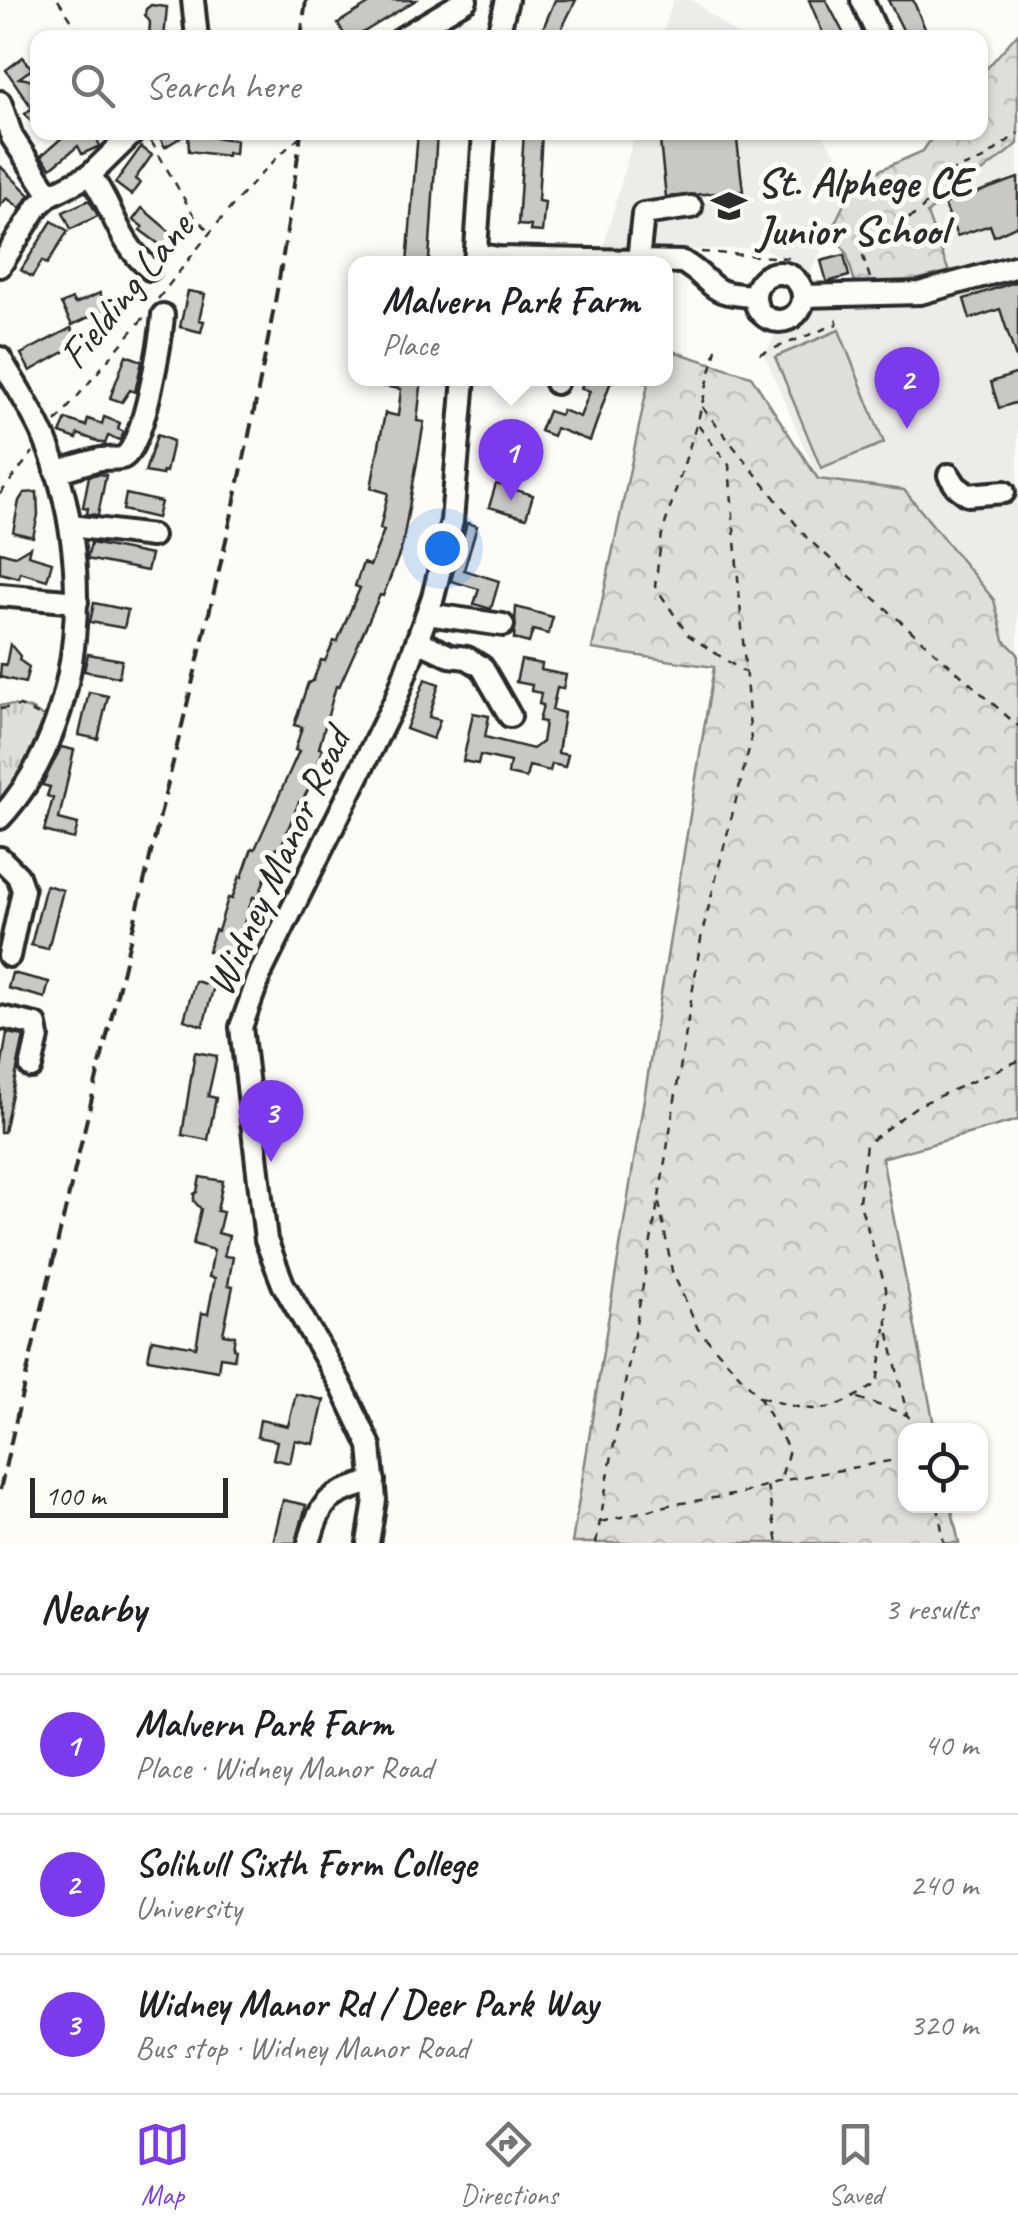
<!DOCTYPE html>
<html lang="en">
<head>
<meta charset="utf-8">
<style>
	:root { --surface:#fff; --page:#f2f2f2; --text:#202124; --muted:#757577; --line:#e0e0e0; --accent:#7c3aed }
	body { margin:0; font-family:Caveat,sans-serif; background:var(--page); color:var(--text) }
	.controls { position:absolute; right:30px; bottom:30px; display:grid; overflow:hidden; border-radius:20px; box-shadow:0 2px 8px #0004 }
	.controls button { width:90px; height:90px; display:grid; place-items:center; padding:0; border:0; border-bottom:2px solid var(--line); background:var(--surface); color:var(--text); font:50px sans-serif }
	.scale { position:absolute; left:30px; bottom:25px; width:198px; box-sizing:border-box; padding-left:10px; border:5px solid #2b2b2b; border-top:0; font-size:28px; line-height:35px; white-space:nowrap; color:#2b2b2b; -webkit-text-stroke:8px #fdfcf7; paint-order:stroke }
	.you { position:absolute; left:442px; top:548px; width:35px; height:35px; margin:-25px; border:8px solid #fff; border-radius:50%; background:#1a73e8; box-shadow:0 0 0 15px #1a73e833 }
	.badge { display:grid; place-items:center; width:65px; height:65px; border-radius:50%; background:var(--accent); color:#fff; font-size:32px; font-weight:700 }
	.pin { position:absolute; translate:-50% -82px; filter:drop-shadow(0 2px 5px #0008) }
	.pin::after { content:''; position:absolute; top:52px; width:35px; height:30px; background:inherit; clip-path:polygon(0 0,100% 0,50% 100%) }
	.popup { position:absolute; left:348px; top:256px; width:325px; height:130px; box-sizing:border-box; display:grid; place-content:center; border-radius:20px; background:var(--surface); filter:drop-shadow(0 2px 8px #0005); font-size:32px; white-space:nowrap; color:var(--muted) }
	.popup b { font-size:38px; color:var(--text) }
	.popup::after { content:''; position:absolute; left:50%; top:100%; margin-left:-20px; border:20px solid transparent; border-top-color:var(--surface) }
	.list { margin:0; padding:0; list-style:none }
	h2 { display:flex; justify-content:space-between; align-items:center; height:130px; margin:0; padding:0 40px; font-size:42px }
	h2 small { font-size:32px; font-weight:400; color:var(--muted) }
	.list li { display:grid; grid-template-columns:65px 1fr auto; gap:30px; align-items:center; box-sizing:border-box; height:140px; padding:0 40px; border-top:2px solid var(--line) }
	.list b { display:block; font-size:38px; white-space:nowrap }
	.list p { margin:0; font-size:32px; white-space:nowrap; color:var(--muted) }
	.list em { font-size:32px; font-style:normal; color:var(--muted) }
	.icon { flex:none; width:55px; height:55px; fill:none; stroke:currentColor; stroke-width:2; stroke-linecap:round; stroke-linejoin:round }
	.map { position:relative; flex:none; width:1018px; height:1543px; overflow:hidden }
	.search { position:absolute; background:var(--surface); box-shadow:0 2px 8px #0004; left:30px; right:30px; top:30px; height:110px; display:flex; align-items:center; gap:25px; box-sizing:border-box; padding:0 35px; border-radius:20px; color:var(--muted); font-size:38px }
	.sheet { height:550px; background:var(--surface) }
	nav { display:flex; justify-content:space-around; align-items:center; box-sizing:border-box; height:140px; border-top:2px solid var(--line); background:var(--surface); font-size:28px; color:var(--muted) }
	nav a { display:grid; justify-items:center; gap:5px }
	nav .on { color:var(--accent) }
	.map>svg:first-child { display:block }
	.built { fill:#edece8 }
	.grass { fill:url(#grass-tufts); stroke:#858482; stroke-width:2.5 }
	.park { fill:url(#park-crowns); stroke:#858482; stroke-width:2.5 }
	.garden { fill:#dfdeda; stroke:#858482; stroke-width:2.5 }
	.building { fill:#c9c8c4; stroke:#2b2b2b; stroke-width:2.5 }
	.lines { fill:none; stroke-linecap:round; stroke-linejoin:round }
	.minor-casing { stroke:#2b2b2b; stroke-width:28 }
	.path { stroke:#2b2b2b; stroke-width:2.5; stroke-dasharray:8 8; stroke-linecap:butt }
	.minor { stroke:#fdfcf7; stroke-width:20 }
	.rail { stroke:#2b2b2b; stroke-width:4; stroke-dasharray:15 8; stroke-linecap:butt }
	.labels { text-anchor:middle; dominant-baseline:central; stroke-width:10; stroke-linejoin:round; paint-order:stroke }
	.poi-label { font-size:42px; font-weight:bold; fill:#2b2b2b; stroke:#fdfcf7; text-anchor:start }
	.street-label { font-size:42px; fill:#2b2b2b; stroke:#fdfcf7 }
</style>
</head>
<body>
<div class="map">
<svg width="1018" height="1543" viewBox="0 0 1018 1543">
	<defs>
		<pattern id="grass-tufts" width="24" height="20" patternUnits="userSpaceOnUse" patternTransform="scale(2.5)"><rect width="24" height="20" fill="#dfdeda"/><path d="M3 7l-1-3M5 7V3M7 7l1-3M15 17l-1-3M17 17v-4M19 17l1-3" fill="none" stroke="#c0bfbb"/></pattern>
		<pattern id="park-crowns" width="20" height="18" patternUnits="userSpaceOnUse" patternTransform="scale(2.5)"><rect width="20" height="18" fill="#dfdeda"/><path d="M2 6a3 3 0 1 1 6 0M12 15a3 3 0 1 1 6 0" fill="none" stroke="#c0bfbb"/></pattern>
	</defs>
	<rect width="100%" height="100%" fill="#fdfcf7"/>
	<filter id="ink" filterUnits="userSpaceOnUse"><feTurbulence type="fractalNoise" baseFrequency=".01" numOctaves="2"/><feDisplacementMap in="SourceGraphic" scale="20" xChannelSelector="R" yChannelSelector="G"/><feConvolveMatrix kernelMatrix="1 2 1 2 8 2 1 2 1" color-interpolation-filters="sRGB"/></filter>
	<g filter="url(#ink)">
		<g class="built">
			<path d="M673 0H692L739 37H662Z"/>
			<path d="M635 133H821L855 181 810 274 763 248 676 250 603 247Z"/>
			<path d="M1018 142V654L1004 640 994 600 904 491 818 479 765 356 775 334 801 320 816 303 885 302 927 214 933 207 939 181 950 177 973 179Z"/>
		</g>
		<path class="grass" d="M0 705C18 705 31 706 44 718L21 774 0 806Z"/>
		<g class="park">
			<path d="M1018 33V144L973 179 950 177 939 181 933 208 927 214 949 272 885 287 857 290 846 252 831 231 855 181 923 151 935 133 980 132 981 75Z"/>
			<path d="M666 349 751 376 818 479 904 490 994 600 1004 640 1018 654V1120L882 1158 935 1430H906V1506H951L959 1543H572L714 667 592 649 649 379 666 378Z"/>
		</g>
		<path class="garden" d="M839 330 884 443 821 468 775 357Z"/>
		<g class="building">
			<path d="M375 0H416L354 38H346L338 23Z"/>
			<path d="M555 0H576L557 38H539Z"/>
			<path d="M809 0H826L846 38H825Z"/>
			<path d="M888 0H913L929 38H907Z"/>
			<path d="M151 5 167 7 164 38H149L150 22 145 15 146 9Z"/>
			<path d="M23 57 32 69 19 78 38 81V130L25 114 32 108 6 70Z"/>
			<path d="M61 132H94L100 146 82 154 78 146 51 168 41 156 63 137Z"/>
			<path d="M169 132H200V136L236 140 235 154 227 153V156L189 151 188 133 165 147 160 138Z"/>
			<path d="M418 132H437L429 260 428 264H407Z"/>
			<path d="M524 132H542L538 201 545 202 542 232 530 231 531 226 518 225Z"/>
			<path d="M659 132H736L743 191 666 197Z"/>
			<path d="M141 147 152 155 135 179 140 183 131 195 115 183Z"/>
			<path d="M0 166 30 195 20 208 7 198 0 206Z"/>
			<path d="M1018 178V225L994 236 990 225 957 236 944 204Z"/>
			<path d="M89 200 98 216 71 229 63 212Z"/>
			<path d="M142 208 176 237 167 250 140 230 143 227 133 220Z"/>
			<path d="M52 221 68 231 47 264 42 261 32 277 21 270Z"/>
			<path d="M844 255 849 276 827 282 821 261Z"/>
			<path d="M1018 281V358H1016L1000 309 970 319 964 299Z"/>
			<path d="M188 291 205 294 199 320 204 321 201 332 180 327Z"/>
			<path d="M100 293 115 326 101 332 93 315 72 325 61 304 72 299 75 304Z"/>
			<path d="M71 328 80 343 30 371 21 354Z"/>
			<path d="M126 355 142 361 135 392 130 390 122 402 110 398Z"/>
			<path d="M1018 373V402L999 408 991 382Z"/>
			<path d="M376 378H422L417 421 424 422 402 547 383 596 380 595 339 687 336 686 319 748 322 749 317 766 320 767 301 803 299 802 280 849 276 848 258 898 253 897 232 958 208 951 215 930 218 931 228 898 232 899 240 876 242 877 252 848 255 849 299 751 295 750 302 727 294 725 308 683 313 681 321 660 325 661 334 641 337 642 360 588 355 586 363 563 370 566 384 530 380 529 388 493 371 488 385 413 398 416 401 389 375 385Z"/>
			<path d="M585 378H612L590 441 556 428 553 436 540 431 548 411 560 415 562 410 580 417 590 391 581 388Z"/>
			<path d="M104 417 120 423 118 429 124 432 120 440 108 436 105 444 78 434 77 439 60 433 66 419 86 426 88 419 102 424Z"/>
			<path d="M157 435 173 441 166 472 163 471 162 475 145 472Z"/>
			<path d="M98 474 106 475 98 515 87 514 88 508 83 507 89 476Z"/>
			<path d="M496 484 533 495 526 518 489 507Z"/>
			<path d="M37 492 38 515 33 537 13 532 19 501 24 493Z"/>
			<path d="M126 494 161 502 157 518 123 510Z"/>
			<path d="M467 523 477 526 464 570 499 581 491 609 474 604 479 589 451 581Z"/>
			<path d="M91 543 151 555 147 571 87 559Z"/>
			<path d="M30 547 28 555 52 562 47 580 20 572 19 578 0 573V552L15 556Z"/>
			<path d="M94 603 128 610 124 628 90 622Z"/>
			<path d="M516 607 553 617 548 634 533 630 529 643 514 639Z"/>
			<path d="M10 644 20 656 19 660 29 667 25 683 0 677 1 664 6 665Z"/>
			<path d="M88 654 122 660 119 677 84 671Z"/>
			<path d="M521 660 542 664 541 670 566 675 563 689 557 688 552 710 564 713 558 753 568 755 565 767 552 764 550 771 529 766 526 778 508 774 510 762 480 755 478 764 463 761 473 713 489 716 485 737 533 749 542 742 545 722 539 721 543 705 539 704 541 693 531 691 532 685 516 682Z"/>
			<path d="M425 679 439 684 429 717 440 720 433 739 406 729Z"/>
			<path d="M89 692 108 696 98 739 79 735Z"/>
			<path d="M61 747 74 750 59 819 78 824 74 839 44 831 53 798 47 796 50 787 42 785Z"/>
			<path d="M46 885 63 890 48 949 31 945Z"/>
			<path d="M12 973 49 982 45 998 8 988Z"/>
			<path d="M195 981 214 986 203 1026 184 1020Z"/>
			<path d="M7 1033 24 1036 4 1132H0V1076Z"/>
			<path d="M195 1052 217 1056 208 1096 216 1098 208 1140 182 1135Z"/>
			<path d="M200 1177 223 1181 217 1211 223 1212 218 1233 229 1236 224 1256 233 1257 228 1285 233 1286 223 1334 235 1336 233 1348 236 1349 234 1359 220 1357 218 1371 148 1359 152 1339 196 1347 202 1313 208 1314 215 1278 209 1277 214 1250 193 1244 201 1209 194 1201V1194L197 1192Z"/>
			<path d="M296 1394 324 1400 314 1444 295 1440 290 1463 273 1459 277 1441 257 1437 260 1420 288 1426Z"/>
			<path d="M283 1500 306 1505 296 1543H273Z"/>
		</g>
		<g class="lines">
			<defs>
				<g id="minor">
					<path d="M193 0 197 38"/>
					<path d="M862 0 879 38"/>
					<path d="M402 38 466 0"/>
					<path d="M497 38 507 0"/>
					<path d="M0 102 12 137 50 195"/>
					<path d="M90 175C115 209 116 240 150 269"/>
					<path d="M476 254 498 258 683 262C720 285 704 294 755 296"/>
					<path d="M638 261 643 214 691 207"/>
					<path d="M475 264 484 132"/>
					<path d="M0 266 38 206 50 195 90 175 134 132"/>
					<circle cx="779" cy="297" r="24"/>
					<path d="M803 296 920 293 1018 266"/>
					<path d="M0 358C15 384 33 411 45 439 94 554 89 722 0 818"/>
					<path d="M555 378 556 383"/>
					<path d="M56 472C71 468 86 462 101 459 109 458 118 460 124 457 144 445 161 340 163 315"/>
					<path d="M949 475 956 486 968 495 1004 492"/>
					<path d="M71 526 152 536"/>
					<path d="M0 595 77 602"/>
					<path d="M427 614 503 625"/>
					<path d="M418 641 450 656 467 658 482 667 510 716"/>
					<path d="M0 858 18 876 23 890 9 956"/>
					<path d="M0 1017 36 1025 38 1037 31 1067"/>
					<path d="M309 1543C322 1497 329 1495 374 1481"/>
					<path d="M368 1543 375 1500 370 1446 340 1383 283 1284 266 1240 241 1027 261 972 396 699 433 597 452 521 464 378"/>
				</g>
			</defs>
			<use href="#minor" class="minor-casing"/>
			<g class="path">
				<path d="M58 0 83 38"/>
				<path d="M151 141 194 216 208 230"/>
				<path d="M701 252 788 258 809 278"/>
				<path d="M870 278 858 241 860 235C895 223 928 222 934 181L941 175 984 159 1018 133"/>
				<path d="M158 299C204 240 248 181 305 132"/>
				<path d="M760 354 837 324 836 314"/>
				<path d="M702 407 807 538 1018 726"/>
				<path d="M56 422 144 317"/>
				<path d="M696 426 662 534 655 586 688 635 744 672"/>
				<path d="M0 494 33 452"/>
				<path d="M0 709 20 706 41 716"/>
				<path d="M659 1202 672 1271 698 1329 759 1397 789 1450 780 1481"/>
				<path d="M760 1397C815 1413 827 1417 877 1383L886 1328"/>
				<path d="M858 1398 907 1415"/>
				<path d="M920 1430 907 1415 887 1325 886 1288 859 1201 866 1144 917 1106 1018 1061"/>
				<path d="M767 1486 778 1543"/>
				<path d="M938 1506 944 1543"/>
				<path d="M601 1522 669 1505 739 1494 780 1481 906 1458"/>
				<path d="M596 1543 661 1186 702 933 751 741 729 465 697 424 716 349"/>
			</g>
			<use href="#minor" class="minor"/>
			<g class="rail">
				<path d="M301 38 306 0"/>
				<path d="M0 1490C53 1256 110 1024 166 791 219 574 273 355 301 132"/>
			</g>
		</g>
	</g>
	<defs>
		<symbol id="school-bare" viewBox="-9 -9 18 18"><path d="M0-5L7-2L0 1L-7-2ZM-4 1L0 2.5L4 1V4Q0 6-4 4Z" fill="#2b2b2b" stroke="#fdfcf7" stroke-width="2.5" paint-order="stroke"/></symbol>
	</defs>
	<g fill-rule="evenodd">
		<use href="#school-bare" x="704" y="181" width="50" height="50"/>
	</g>
	<g class="labels">
		<g class="poi-label">
			<text x="757" y="182">St. Alphege CE<tspan x="757" dy="48">Junior School</tspan></text>
		</g>
		<g class="street-label">
			<text transform="translate(126 291) rotate(-51)">Fielding Lane</text>
			<text transform="translate(278 862) rotate(-65)">Widney Manor Road</text>
		</g>
	</g>
</svg>
<div class="controls">
<button><svg class="icon" aria-label="locate" viewBox="0 0 24 24"><circle cx="12" cy="12" r="6"/><path d="M12 2v4M12 18v4M2 12h4M18 12h4"/></svg></button>
</div>
<div class="scale">100 m</div>
<div class="you"></div>
<div class="pin badge" style="left:511px;top:501px">1</div>
<div class="popup"><b>Malvern Park Farm</b>Place</div>
<div class="pin badge" style="left:907px;top:429px">2</div>
<div class="pin badge" style="left:271px;top:1162px">3</div>
<div class="search"><svg class="icon" aria-label="search" viewBox="0 0 24 24"><circle cx="10" cy="10" r="6"/><path d="M15 15l6 6"/></svg>Search here</div>
</div>
<section class="sheet">
<h2>Nearby<small>3 results</small></h2>
<ul class="list">
<li><span class="badge">1</span><div><b>Malvern Park Farm</b><p>Place · Widney Manor Road</p></div><em>40 m</em></li>
<li><span class="badge">2</span><div><b>Solihull Sixth Form College</b><p>University</p></div><em>240 m</em></li>
<li><span class="badge">3</span><div><b>Widney Manor Rd / Deer Park Way</b><p>Bus stop · Widney Manor Road</p></div><em>320 m</em></li>
</ul>
</section>
<nav>
<a class="on"><svg class="icon" aria-label="map" viewBox="0 0 24 24"><path d="M3 6l6-2 6 2 6-2v14l-6 2-6-2-6 2zM9 4v14M15 6v14"/></svg>Map</a>
<a><svg class="icon" aria-label="directions" viewBox="0 0 24 24"><path d="M12 3l9 9-9 9-9-9zM9 14v-3h6M13 9l2 2-2 2"/></svg>Directions</a>
<a><svg class="icon" aria-label="saved" viewBox="0 0 24 24"><path d="M7 4h10v16l-5-4-5 4z"/></svg>Saved</a>
</nav>
</body>
</html>
